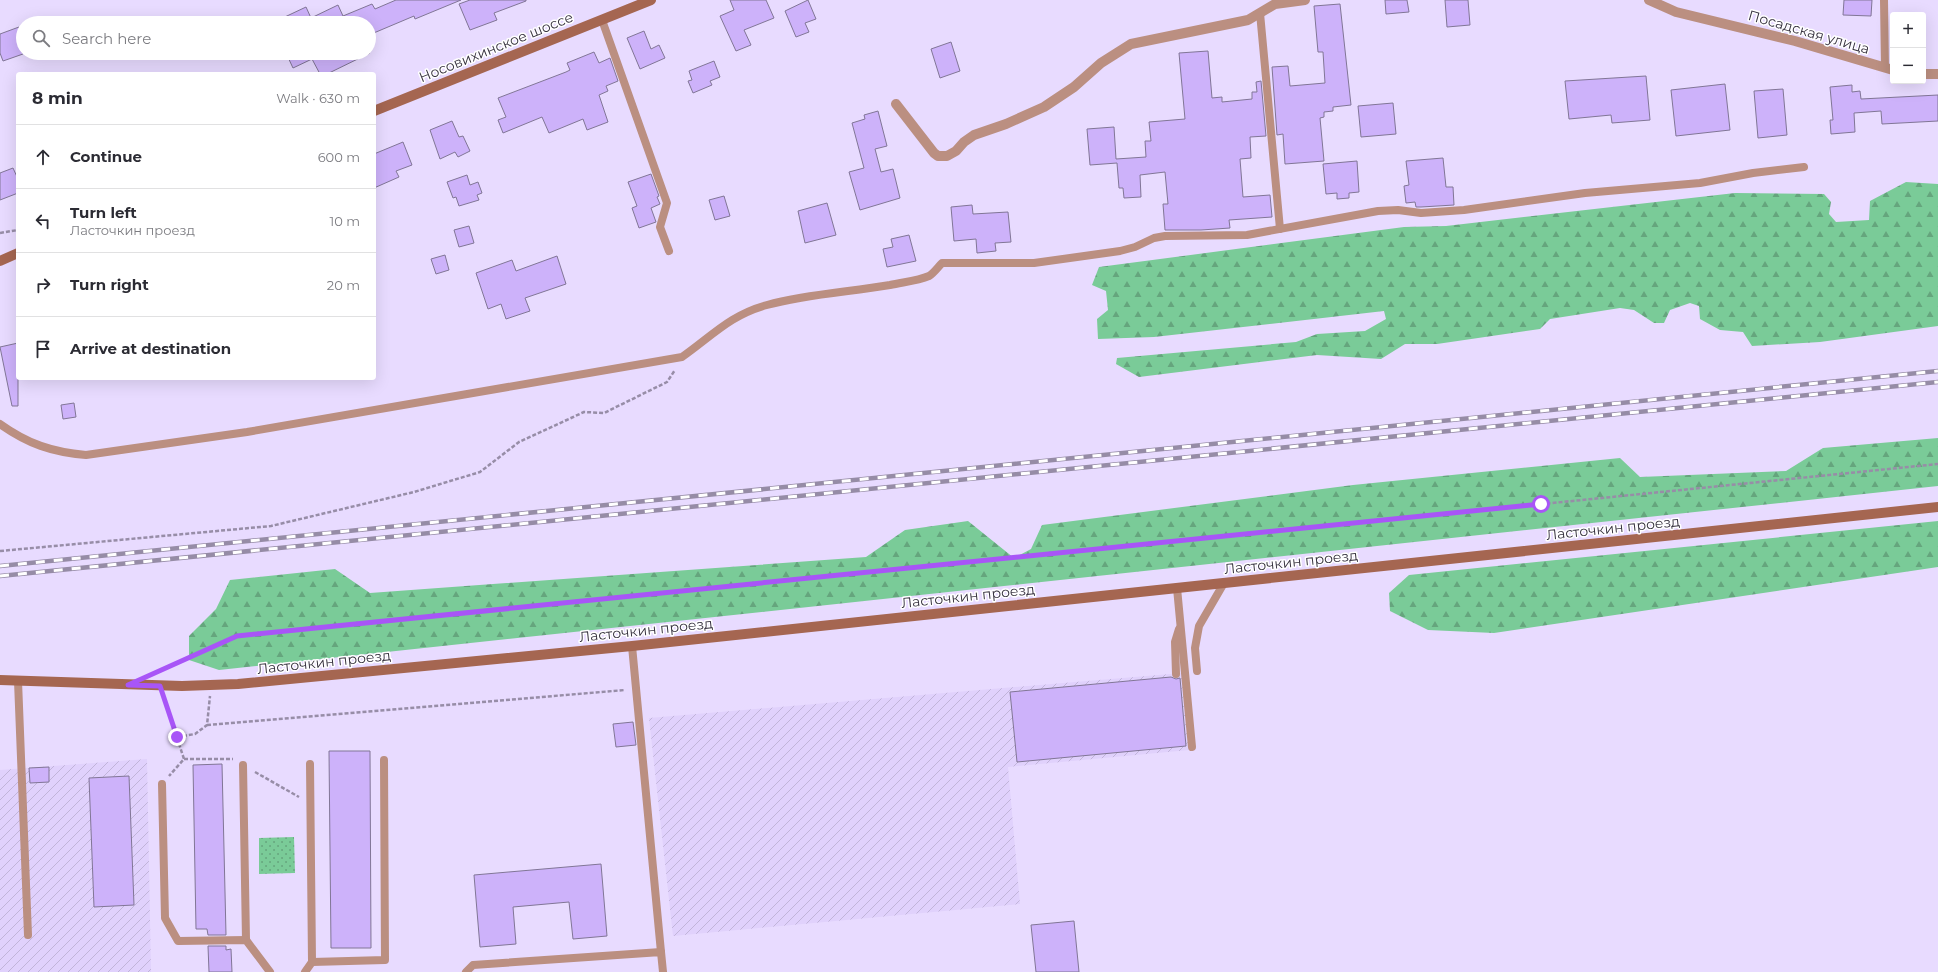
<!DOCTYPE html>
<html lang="en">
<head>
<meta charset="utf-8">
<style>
	:root { --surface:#fff; --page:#f7f7f7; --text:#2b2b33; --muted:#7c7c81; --line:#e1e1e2 }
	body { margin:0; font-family:Montserrat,sans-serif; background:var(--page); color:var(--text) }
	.controls { position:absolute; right:12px; top:12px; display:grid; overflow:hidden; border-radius:4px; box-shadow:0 4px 16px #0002 }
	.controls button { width:36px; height:36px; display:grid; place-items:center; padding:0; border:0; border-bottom:1px solid var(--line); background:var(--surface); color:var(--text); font:20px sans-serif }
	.stop { position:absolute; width:12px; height:12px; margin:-9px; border:3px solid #a855f7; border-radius:50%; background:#fff }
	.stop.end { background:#a855f7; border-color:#fff; box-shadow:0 1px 4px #0008 }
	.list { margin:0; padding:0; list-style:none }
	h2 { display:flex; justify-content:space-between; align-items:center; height:52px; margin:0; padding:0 16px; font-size:17px }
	h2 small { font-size:13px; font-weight:400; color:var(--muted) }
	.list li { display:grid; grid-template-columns:26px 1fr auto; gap:12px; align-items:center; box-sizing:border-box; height:64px; padding:0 16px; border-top:1px solid var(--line) }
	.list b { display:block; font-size:15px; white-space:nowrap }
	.list p { margin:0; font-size:13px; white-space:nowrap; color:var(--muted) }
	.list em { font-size:13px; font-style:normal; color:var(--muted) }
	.icon { flex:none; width:22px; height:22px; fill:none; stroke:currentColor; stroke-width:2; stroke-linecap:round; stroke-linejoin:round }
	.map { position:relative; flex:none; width:1938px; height:972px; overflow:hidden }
	.search { position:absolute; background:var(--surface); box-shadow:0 4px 16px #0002; left:16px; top:16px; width:360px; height:44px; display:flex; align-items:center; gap:10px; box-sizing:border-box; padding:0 14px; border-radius:22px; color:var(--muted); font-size:15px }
	.panel { position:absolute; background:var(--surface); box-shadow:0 4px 16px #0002; left:16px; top:72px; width:360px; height:308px; border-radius:4px }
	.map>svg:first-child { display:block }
	.industrial { fill:url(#industrial-furrows) }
	.forest { fill:url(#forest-firs) }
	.park { fill:url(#park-dots) }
	.building { fill:#cdb2fa; stroke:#817696 }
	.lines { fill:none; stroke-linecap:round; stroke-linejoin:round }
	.path { stroke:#978da7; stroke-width:2.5; stroke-dasharray:4 2; stroke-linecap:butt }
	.lane { stroke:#bb8f81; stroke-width:8 }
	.street { stroke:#bb8f81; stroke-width:10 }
	.secondary { stroke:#a56651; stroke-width:10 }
	.rail-casing { stroke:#968ca6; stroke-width:4.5 }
	.rail { stroke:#fff; stroke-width:3; stroke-dasharray:9; stroke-linecap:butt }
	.route { stroke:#a855f7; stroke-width:5 }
	.labels { text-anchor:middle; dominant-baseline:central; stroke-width:3; stroke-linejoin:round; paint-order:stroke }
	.street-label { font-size:14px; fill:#36313f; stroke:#fff }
</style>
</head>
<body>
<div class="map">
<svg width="1938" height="972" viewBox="0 0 1938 972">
	<defs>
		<pattern id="industrial-furrows" width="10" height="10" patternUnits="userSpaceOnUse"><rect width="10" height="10" fill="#e0d1fc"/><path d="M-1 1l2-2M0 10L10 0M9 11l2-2" fill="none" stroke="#c1b4d9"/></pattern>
		<pattern id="forest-firs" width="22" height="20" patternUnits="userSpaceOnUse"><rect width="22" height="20" fill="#7acb98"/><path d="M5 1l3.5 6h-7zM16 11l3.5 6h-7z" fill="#65a57d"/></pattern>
		<pattern id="park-dots" width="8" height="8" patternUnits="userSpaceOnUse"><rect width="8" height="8" fill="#7acb98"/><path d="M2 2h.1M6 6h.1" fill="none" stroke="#65a57d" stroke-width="1.8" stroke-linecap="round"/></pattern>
	</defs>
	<rect width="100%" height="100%" fill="#e8dbff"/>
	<g class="industrial">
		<path d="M1182 673 1189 750 1008 767 1020 904 673 936 649 718Z"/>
		<path d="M147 759 151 972H0V770Z"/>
	</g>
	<g class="forest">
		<path d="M1906 182 1938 184V326L1820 342 1752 346 1743 332 1720 330 1700 319 1699 306 1690 303 1670 310 1664 323H1654L1634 310 1620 308 1550 319 1540 329 1437 344H1405L1381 359 1317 355 1139 377 1116 364 1117 358 1296 342 1317 334 1365 331 1386 319 1384 311 1154 337 1098 339 1097 319 1108 310 1106 291 1092 285 1099 267 1404 227 1446 226 1735 193 1824 194 1831 202 1829 214 1836 222 1869 220 1870 201Z"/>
		<path d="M1938 438V486L219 670 189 660V636L216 609 230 580 335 569 370 593 866 557 905 530 968 521 1014 558 1031 549 1042 525 1353 485 1620 458 1640 477 1786 471 1823 448Z"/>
		<path d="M1938 521V567L1494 633 1428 630 1390 611 1389 593 1409 575Z"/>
	</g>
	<path class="park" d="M294 837 295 873 259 874V838Z"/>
	<g class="building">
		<path d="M396 0H461L415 19 414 16 369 35V23H272L306 7 311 18 338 5 343 16 372 4 375 9Z"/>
		<path d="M470 0H526V1L494 13 497 20 470 30 459 4Z"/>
		<path d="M730 0H766L774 18 744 30 751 45 736 51 720 16 734 10Z"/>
		<path d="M808 0 816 19 805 23 809 32 796 37 785 11Z"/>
		<path d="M1385 0H1407L1409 12 1386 14Z"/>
		<path d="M1445 0H1468L1470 25 1447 27Z"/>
		<path d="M1844 0H1872L1871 16 1843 15Z"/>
		<path d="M1340 4 1351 105 1333 107V111L1324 112V117L1320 118 1324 161 1285 164 1283 134 1277 135 1272 67 1288 66 1290 86 1325 83 1323 52H1318L1314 6Z"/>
		<path d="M19 27 23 38V54L3 61 0 53V34Z"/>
		<path d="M644 31 651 49 659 45 665 58 640 69 627 38Z"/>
		<path d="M951 42 960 71 940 78 931 49Z"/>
		<path d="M1208 51 1212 98 1222 97V102L1252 99V92H1257L1256 82 1261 81 1266 136 1250 137 1251 158 1240 159 1243 197 1270 195 1272 217 1229 220 1230 228 1201 230H1165L1163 204H1168L1165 172 1140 175 1141 197 1124 198 1123 188H1119L1117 163 1090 165 1087 129 1114 127 1116 159 1146 157 1145 141H1151L1149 122 1185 119 1179 53Z"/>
		<path d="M594 52 599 63 610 58 618 81 606 86 608 91 599 95 608 122 587 130 583 119 549 133 542 117 503 133 498 120 506 117 498 98 566 72 570 70 567 63Z"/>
		<path d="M286 53H370L327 74H320L312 59 293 68Z"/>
		<path d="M714 61 720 77 710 81 712 85 693 93 688 81 692 80 689 71Z"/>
		<path d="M1646 76 1650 120 1612 123 1611 115 1569 119 1565 81Z"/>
		<path d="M1725 84 1730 130 1676 136 1671 90Z"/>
		<path d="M1852 85V92L1860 91 1861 99 1938 95V121L1882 124 1881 111 1854 113 1855 132 1831 134 1830 120H1833L1830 87Z"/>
		<path d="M1783 89 1787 135 1758 138 1754 91Z"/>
		<path d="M1393 103 1396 134 1361 137 1358 106Z"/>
		<path d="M878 111 887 146 875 149 881 172 893 169 900 198 860 210 849 172 864 168 852 123 865 119 864 115Z"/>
		<path d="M452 121 459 137 463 136 470 151 458 157 455 152 440 159 430 130Z"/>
		<path d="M403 142 412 165 396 171 399 177 374 188V154Z"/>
		<path d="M1443 158 1446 187H1453L1454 205 1421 207H1416L1415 202 1406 203 1404 186 1409 185 1406 161Z"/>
		<path d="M1357 161 1359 192 1349 193V198L1337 199V193L1326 194 1323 164Z"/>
		<path d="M13 168 18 179V193L0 200V173Z"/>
		<path d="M651 174 659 196 657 197 660 204 651 208 656 222 639 228 632 208 637 206 628 182Z"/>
		<path d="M467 175 470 185 478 182 482 193 477 195 479 200 459 206 456 197 453 198 447 182Z"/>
		<path d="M724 196 730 216 715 220 709 200Z"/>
		<path d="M827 203 836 235 805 243 798 211Z"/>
		<path d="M972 205 973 214 1008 212 1011 242 995 243 996 251 977 253 976 239 954 241 951 207Z"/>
		<path d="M469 226 474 243 459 247 454 230Z"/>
		<path d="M909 235 916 261 887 267 883 249 893 247 891 239Z"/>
		<path d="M445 255 449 270 436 274 431 259Z"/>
		<path d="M557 256 566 284 525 298 530 311 506 319 501 304 488 309 476 273 512 260 516 271Z"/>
		<path d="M18 343V406H12L0 347Z"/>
		<path d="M74 403 76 417 63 419 61 405Z"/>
		<path d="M1171 677 1176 679 1180 678 1186 746 1017 762 1010 692Z"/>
		<path d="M633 722 636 745 616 747 613 724Z"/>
		<path d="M329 751H370L371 948H331Z"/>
		<path d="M222 764 226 935H208L207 929H196L193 765Z"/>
		<path d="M49 767V782L30 783 29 768Z"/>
		<path d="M129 776 134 905 94 907 89 778Z"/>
		<path d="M601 864 607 936 573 939 569 902 513 907 516 944 480 947 474 875Z"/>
		<path d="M1074 921 1079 972H1036L1031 925Z"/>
		<path d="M208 946H226V950L231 949 232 972H209Z"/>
	</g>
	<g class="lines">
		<g class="path">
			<path d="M0 233 18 230"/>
			<path d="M0 551 271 526 414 492 480 472 519 442 584 412 604 413 667 382 675 370"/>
			<path d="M157 672 237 636 1938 464"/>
			<path d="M164 698 184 759 169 776"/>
			<path d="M207 725 625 690"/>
			<path d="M177 737 195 734 207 725 210 696"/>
			<path d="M184 759H233"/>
			<path d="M255 772 299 797"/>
		</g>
		<g class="lane">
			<path d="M1884 0 1885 68"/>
			<path d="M1260 13 1280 229"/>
			<path d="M602 20 667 203 660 227 669 251"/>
			<path d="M0 424C28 444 52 452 86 455L247 432 682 357C712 336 730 315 767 305 807 294 849 292 890 285 903 282 917 281 929 276 934 273 938 267 942 263H1034L1120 251 1135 247 1154 238 1165 236 1247 235 1378 211 1398 210 1421 213 1464 210 1585 193 1700 183 1753 173 1804 167"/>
			<path d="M1177 588 1192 747"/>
			<path d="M632 646 661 952"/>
			<path d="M1197 671 1195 648 1199 626 1224 583"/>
			<path d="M1176 674 1175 642 1179 629"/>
			<path d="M18 681 28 935"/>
			<path d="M243 765 246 940"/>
			<path d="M162 784 165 918 178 941 246 940 270 972"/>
			<path d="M312 962 385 960 384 760"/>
			<path d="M305 972 312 962 310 764"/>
			<path d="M466 972 473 965 661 952 663 972"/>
		</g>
		<g class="street">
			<path d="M1649 0 1676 12 1795 41 1893 70"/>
			<path d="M1923 74H1938"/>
			<path d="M896 104 934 153 938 156H947L956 151 964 142 974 135 1006 124 1044 107 1074 87 1101 63 1131 44 1248 20 1275 4 1305 0"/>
		</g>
		<g class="secondary">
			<path d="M374 111 651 0"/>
			<path d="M0 261 18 253"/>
			<path d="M0 680 182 686 238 684 632 646 1938 507"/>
		</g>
		<defs>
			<g id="rail">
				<path d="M0 566 1938 371"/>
				<path d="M0 576 1938 382"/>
			</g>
		</defs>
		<use href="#rail" class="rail-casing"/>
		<use href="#rail" class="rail"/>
	</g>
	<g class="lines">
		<path class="route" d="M177 737 160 686 128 685 237 636 1541 504"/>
	</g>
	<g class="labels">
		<g class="street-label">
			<text transform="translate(1809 32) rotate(16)">Посадская улица</text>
			<text transform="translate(496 47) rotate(-22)">Носовихинское шоссе</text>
			<text transform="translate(1613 528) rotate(-6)">Ласточкин проезд</text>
			<text transform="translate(1291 562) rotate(-6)">Ласточкин проезд</text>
			<text transform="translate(968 596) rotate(-6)">Ласточкин проезд</text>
			<text transform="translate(646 630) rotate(-6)">Ласточкин проезд</text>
			<text transform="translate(324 662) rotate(-6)">Ласточкин проезд</text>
		</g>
	</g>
</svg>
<div class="controls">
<button>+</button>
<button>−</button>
</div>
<div class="stop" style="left:1541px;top:504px"></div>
<div class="stop end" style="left:177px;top:737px"></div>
<div class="search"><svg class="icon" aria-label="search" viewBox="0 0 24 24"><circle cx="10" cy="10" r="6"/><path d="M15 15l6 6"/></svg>Search here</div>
<section class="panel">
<h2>8 min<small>Walk · 630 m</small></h2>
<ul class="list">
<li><svg class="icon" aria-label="ahead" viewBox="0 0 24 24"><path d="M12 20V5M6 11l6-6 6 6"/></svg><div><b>Continue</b></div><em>600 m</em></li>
<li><svg class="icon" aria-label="left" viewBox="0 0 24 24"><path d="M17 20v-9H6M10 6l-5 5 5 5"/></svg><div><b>Turn left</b><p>Ласточкин проезд</p></div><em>10 m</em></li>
<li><svg class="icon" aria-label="right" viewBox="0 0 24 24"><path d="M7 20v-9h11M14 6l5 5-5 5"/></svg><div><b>Turn right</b></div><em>20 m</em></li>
<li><svg class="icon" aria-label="arrive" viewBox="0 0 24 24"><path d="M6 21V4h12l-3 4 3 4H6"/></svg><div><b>Arrive at destination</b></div></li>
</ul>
</section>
</div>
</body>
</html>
